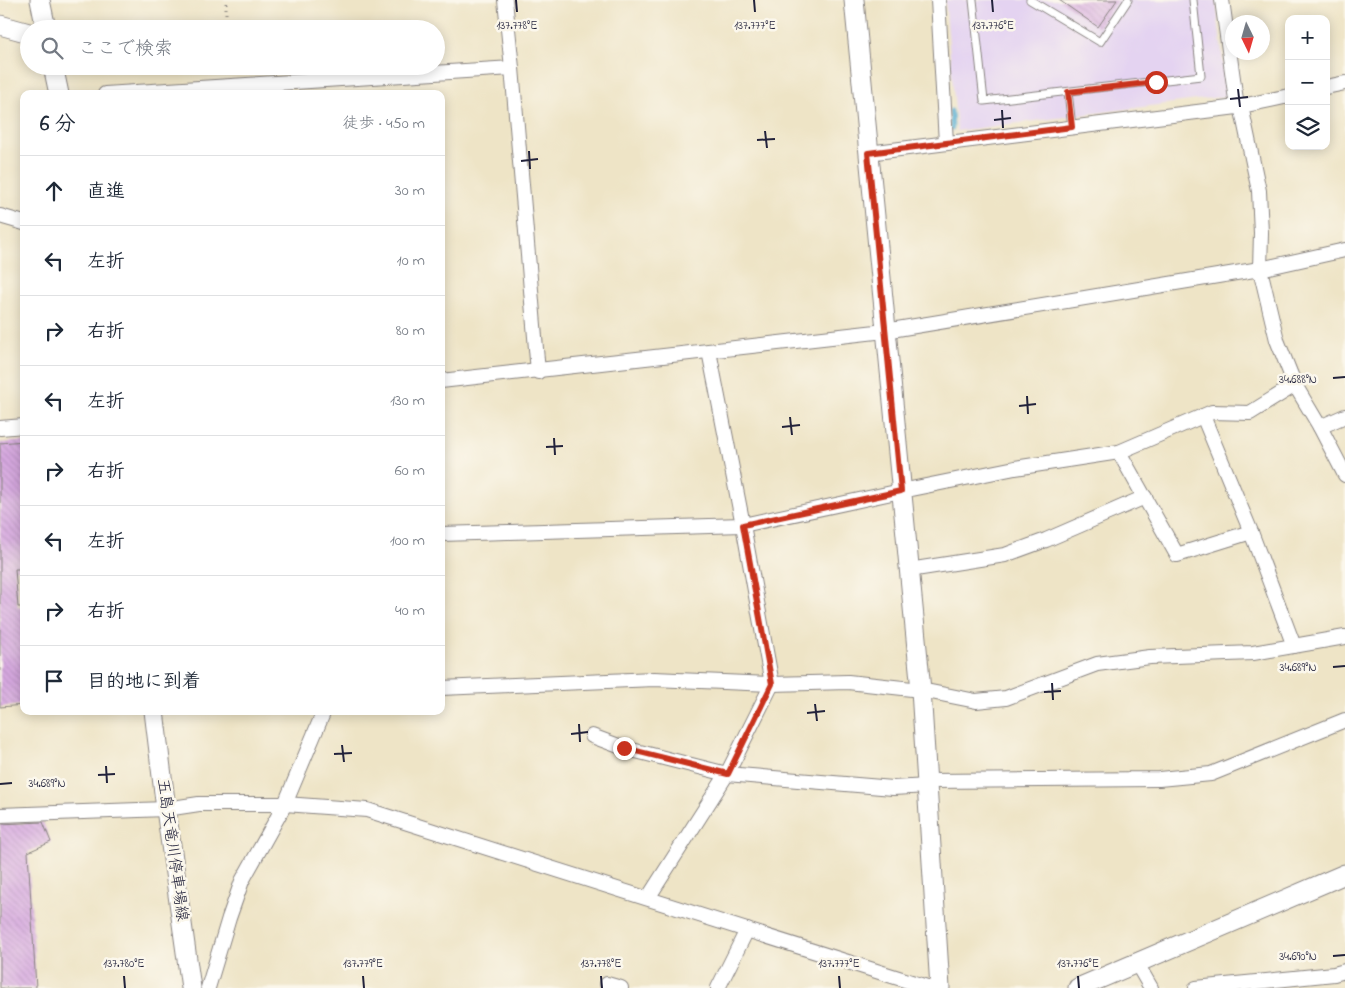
<!DOCTYPE html>
<html lang="ja">
<head>
<meta charset="utf-8">
<style>
	:root { --surface:#fff; --page:#f6f6f7; --text:#1f2937; --muted:#747a83; --line:#e0e1e3 }
	body { margin:0; font-family:"Indie Flower","Klee One",sans-serif; background:var(--page); color:var(--text) }
	.controls { position:absolute; right:15px; top:15px; display:grid; overflow:hidden; border-radius:10px; box-shadow:0 2px 12px #0003 }
	.controls button { width:45px; height:45px; display:grid; place-items:center; padding:0; border:0; border-bottom:1px solid var(--line); background:var(--surface); color:var(--text); font:25px sans-serif }
	.compass { position:absolute; left:1225px; top:15px; width:45px; height:45px; border-radius:50%; background:var(--surface); box-shadow:0 2px 12px #0003; rotate:175deg }
	.stop { position:absolute; width:15px; height:15px; margin:-11px; border:4px solid #c8321e; border-radius:50%; background:#fff }
	.stop.end { background:#c8321e; border-color:#fff; box-shadow:0 1px 5px #0008 }
	.list { margin:0; padding:0; list-style:none }
	h2 { display:flex; justify-content:space-between; align-items:center; height:65px; margin:0; padding:0 20px; font-size:21px }
	h2 small { font-size:16px; font-weight:400; color:var(--muted) }
	.list li { display:grid; grid-template-columns:32px 1fr auto; gap:15px; align-items:center; box-sizing:border-box; height:70px; padding:0 20px; border-top:1px solid var(--line) }
	.list b { display:block; font-size:19px; white-space:nowrap }
	.list em { font-size:16px; font-style:normal; color:var(--muted) }
	.icon { flex:none; width:28px; height:28px; fill:none; stroke:currentColor; stroke-width:2; stroke-linecap:round; stroke-linejoin:round }
	.map { position:relative; flex:none; width:1345px; height:988px; overflow:hidden }
	.search { position:absolute; background:var(--surface); box-shadow:0 2px 12px #0003; left:20px; top:20px; width:425px; height:55px; display:flex; align-items:center; gap:12px; box-sizing:border-box; padding:0 18px; border-radius:28px; color:var(--muted); font-size:19px }
	.panel { position:absolute; background:var(--surface); box-shadow:0 2px 12px #0003; left:20px; top:90px; width:425px; height:625px; border-radius:10px }
	.map>svg:first-child { display:block }
	.built { fill:#e4d3f1 }
	.lines { fill:none; stroke-linecap:round; stroke-linejoin:round }
	.stream { stroke:#53abd0; stroke-width:5 }
	.building { fill:url(#building-back-hatch) }
	.lane-casing { stroke:#888380; stroke-width:9 }
	.street-casing { stroke:#888380; stroke-width:16 }
	.secondary-casing { stroke:#888380; stroke-width:21 }
	.path { stroke:#888380; stroke-width:3; stroke-dasharray:1 4; stroke-linecap:butt }
	.lane { stroke:#fff; stroke-width:7 }
	.street { stroke:#fff; stroke-width:14 }
	.secondary { stroke:#fff; stroke-width:19 }
	.route { stroke:#c8321e; stroke-width:6 }
	.ticks { fill:none; stroke:#22223b; stroke-width:2 }
	.labels { text-anchor:middle; dominant-baseline:central; stroke-width:5; stroke-linejoin:round; paint-order:stroke }
	.street-label { font-size:16px; fill:#22223b; stroke:#fbf7ec }
	.ticks-label { font-size:12px; text-anchor:middle; fill:#22223b; stroke:#fbf7ec; stroke-width:5; stroke-linejoin:round; paint-order:stroke }
</style>
</head>
<body>
<div class="map">
<svg width="1345" height="988" viewBox="0 0 1345 988">
	<defs>
		<pattern id="building-back-hatch" width="6" height="6" patternUnits="userSpaceOnUse" patternTransform="scale(1.25)"><rect width="6" height="6" fill="#d6a8df"/><path d="M-1 5l2 2M0 0l6 6M5-1l2 2" fill="none" stroke="#b790c0"/></pattern>
	</defs>
	<rect width="100%" height="100%" fill="#fbf7ec"/>
	<filter id="ink" filterUnits="userSpaceOnUse"><feTurbulence type="fractalNoise" baseFrequency=".02" numOctaves="2"/><feDisplacementMap in="SourceGraphic" scale="10" xChannelSelector="R" yChannelSelector="G"/><feConvolveMatrix kernelMatrix="1 2 1 2 8 2 1 2 1" color-interpolation-filters="sRGB"/></filter>
	<filter id="wash" filterUnits="userSpaceOnUse"><feTurbulence type="fractalNoise" baseFrequency=".0096" numOctaves="4" result="noise"/><feDisplacementMap in="SourceGraphic" scale="20" xChannelSelector="R" yChannelSelector="G"/><feGaussianBlur stdDeviation="1.12" result="paint"/><feColorMatrix in="noise" values="0 0 0 0 0 0 0 0 0 0 0 0 0 0 0 0 0 1.4 0 .05"/><feComposite in="paint" operator="in"/></filter>
	<g filter="url(#wash)">
		<rect width="100%" height="100%" fill="#eee4c6"/>
		<path class="built" d="M945 0H1216L1227 96 957 131Z"/>
		<g class="lines">
			<path class="stream" d="M951 111 952 128"/>
		</g>
		<g id="blocks">
			<g class="building">
				<path d="M1059 0H1117L1098 27Z"/>
				<path d="M24 441V569H15L18 607H24V705L0 707V443Z"/>
				<path d="M43 822 51 842 28 852 36 988H0V824Z"/>
			</g>
		</g>
	</g>
	<g filter="url(#ink)">
		<use href="#blocks" fill-opacity="0" stroke="#888380" stroke-width="1"/>
		<g class="lines">
			<defs>
				<g id="lane">
					<path d="M973 0 984 101 1201 76 1193 0"/>
					<path d="M1030 0 1100 42 1128 0"/>
					<path d="M1068 92 1072 127"/>
				</g>
				<g id="street">
					<path d="M505 0 512 68 538 372"/>
					<path d="M938 0 946 143"/>
					<path d="M1222 0 1237 107"/>
					<path d="M1326 87 1345 83"/>
					<path d="M105 94 512 68"/>
					<path d="M1241 106 1259 191 1261 233 1260 269 1277 340 1295 385 1320 427 1345 475"/>
					<path d="M868 153 1237 107 1289 96"/>
					<path d="M0 216 24 223"/>
					<path d="M441 381 885 331 1260 269 1345 250"/>
					<path d="M1203 416 1251 532 1294 646"/>
					<path d="M1320 427 1345 416"/>
					<path d="M0 428 24 426"/>
					<path d="M1119 452 1177 555 1251 532"/>
					<path d="M441 534 743 525 901 491 1015 468 1119 452 1212 412 1250 413 1295 385"/>
					<path d="M909 570 1005 555 1046 540 1145 497"/>
					<path d="M441 688 654 679 772 684 848 682 921 690 976 701 1006 698 1097 664 1150 657 1253 653 1345 637"/>
					<path d="M592 736 624 748 727 774 893 788 928 786"/>
					<path d="M928 781 1159 779 1211 774 1345 720"/>
					<path d="M0 815 166 809 199 804H285L367 810 930 988"/>
					<path d="M648 898 727 774 772 684 743 525 709 351"/>
					<path d="M1136 962 1151 988"/>
					<path d="M607 984 621 988"/>
					<path d="M208 988 229 918 242 881 285 804 324 711"/>
					<path d="M718 988 747 930"/>
					<path d="M1196 988 1334 974 1345 971"/>
				</g>
				<g id="secondary">
					<path d="M40 0 46 29"/>
					<path d="M854 0 921 690 940 988"/>
					<path d="M0 25 29 33"/>
					<path d="M53 66 59 94"/>
					<path d="M154 711 166 809 191 988"/>
					<path d="M1078 988 1345 874"/>
				</g>
			</defs>
			<use href="#lane" class="lane-casing"/>
			<use href="#street" class="street-casing"/>
			<use href="#secondary" class="secondary-casing"/>
			<g class="path">
				<path d="M226 29V0"/>
				<path d="M226 73V66"/>
			</g>
			<use href="#lane" class="lane"/>
			<use href="#street" class="street"/>
			<use href="#secondary" class="secondary"/>
		</g>
	</g>
	<g class="lines" filter="url(#ink)">
		<path class="route" d="M624 748 728 774 772 684 743 525 901 491 868 153 1072 127 1068 92 1156 82"/>
	</g>
	<path class="ticks" d="M516 0 517 12M754 0 755 12M992 0 993 12M1238 89 1240 107M1230 99 1248 97M1002 110 1003 128M994 120 1011 118M765 131 767 148M757 140 775 139M529 151 530 169M521 161 538 159M1333 378 1345 377M1027 396 1028 414M1019 406 1036 404M790 417 792 435M782 427 800 425M554 438 555 455M546 447 563 446M1333 667 1345 666M1052 683 1053 700M1044 692 1061 691M815 704 817 721M807 713 825 711M579 724 580 742M571 734 588 732M342 745 344 762M334 754 352 753M106 766 107 783M98 775 115 774M0 784 12 783M1333 956 1345 955M124 976 125 988M363 976 364 988M601 976 602 988M839 976 840 988M1078 976 1079 988"/>
	<g class="labels">
		<g class="street-label">
			<text transform="translate(172 850) rotate(82)">五島天竜川停車場線</text>
		</g>
	</g>
	<g class="ticks-label">
		<text x="517" y="29">137.778°E</text>
		<text x="755" y="29">137.777°E</text>
		<text x="993" y="29">137.776°E</text>
		<text x="1298" y="383">34.688°N</text>
		<text x="1298" y="671">34.689°N</text>
		<text x="47" y="787">34.689°N</text>
		<text x="1298" y="960">34.690°N</text>
		<text x="124" y="967">137.780°E</text>
		<text x="363" y="967">137.779°E</text>
		<text x="601" y="967">137.778°E</text>
		<text x="839" y="967">137.777°E</text>
		<text x="1078" y="967">137.776°E</text>
	</g>
</svg>
<div class="controls">
<button>+</button>
<button>−</button>
<button><svg class="icon" aria-label="layers" viewBox="0 0 24 24"><path d="M12 4l9 5-9 5-9-5zM3 14l9 5 9-5"/></svg></button>
</div>
<svg class="compass" viewBox="-18 -18 36 36"><path d="M0-13l5 13h-10z" fill="#e53935"/><path d="M0 13l5-13h-10z" fill="#747a83"/></svg>
<div class="stop" style="left:1156px;top:82px"></div>
<div class="stop end" style="left:624px;top:748px"></div>
<div class="search"><svg class="icon" aria-label="search" viewBox="0 0 24 24"><circle cx="10" cy="10" r="6"/><path d="M15 15l6 6"/></svg>ここで検索</div>
<section class="panel">
<h2>6 分<small>徒歩 · 450 m</small></h2>
<ul class="list">
<li><svg class="icon" aria-label="ahead" viewBox="0 0 24 24"><path d="M12 20V5M6 11l6-6 6 6"/></svg><div><b>直進</b></div><em>30 m</em></li>
<li><svg class="icon" aria-label="left" viewBox="0 0 24 24"><path d="M17 20v-9H6M10 6l-5 5 5 5"/></svg><div><b>左折</b></div><em>10 m</em></li>
<li><svg class="icon" aria-label="right" viewBox="0 0 24 24"><path d="M7 20v-9h11M14 6l5 5-5 5"/></svg><div><b>右折</b></div><em>80 m</em></li>
<li><svg class="icon" aria-label="left" viewBox="0 0 24 24"><path d="M17 20v-9H6M10 6l-5 5 5 5"/></svg><div><b>左折</b></div><em>130 m</em></li>
<li><svg class="icon" aria-label="right" viewBox="0 0 24 24"><path d="M7 20v-9h11M14 6l5 5-5 5"/></svg><div><b>右折</b></div><em>60 m</em></li>
<li><svg class="icon" aria-label="left" viewBox="0 0 24 24"><path d="M17 20v-9H6M10 6l-5 5 5 5"/></svg><div><b>左折</b></div><em>100 m</em></li>
<li><svg class="icon" aria-label="right" viewBox="0 0 24 24"><path d="M7 20v-9h11M14 6l5 5-5 5"/></svg><div><b>右折</b></div><em>40 m</em></li>
<li><svg class="icon" aria-label="arrive" viewBox="0 0 24 24"><path d="M6 21V4h12l-3 4 3 4H6"/></svg><div><b>目的地に到着</b></div></li>
</ul>
</section>
</div>
</body>
</html>
